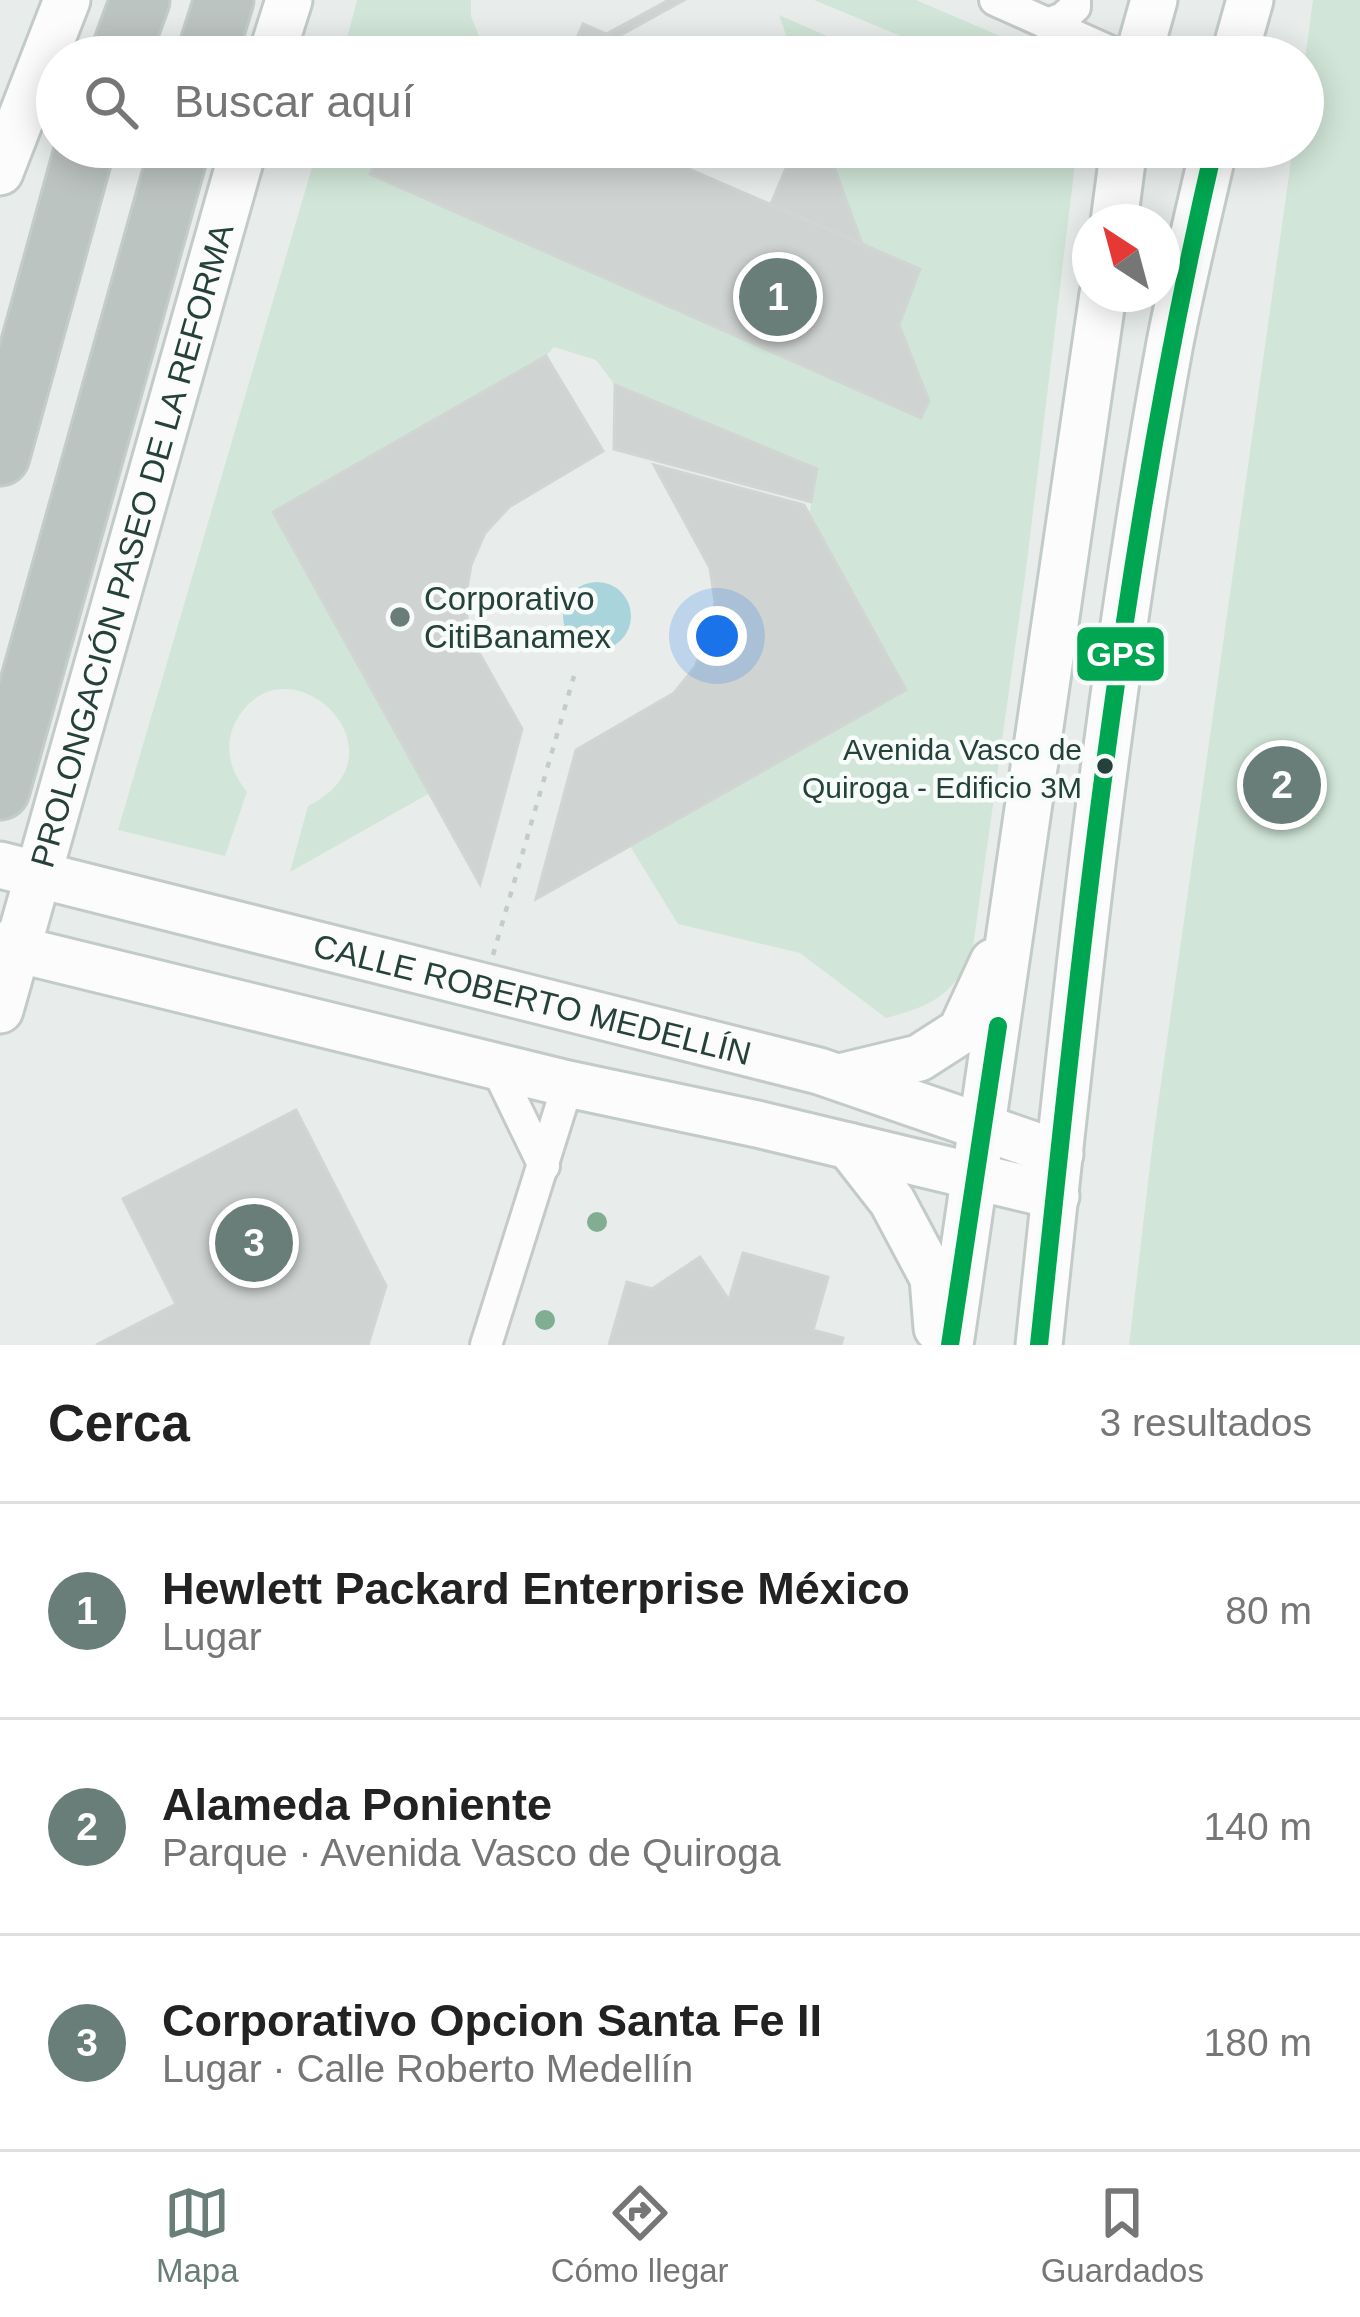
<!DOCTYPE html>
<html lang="es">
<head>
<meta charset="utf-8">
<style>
	:root { --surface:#fff; --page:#f6f6f6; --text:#222; --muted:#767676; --line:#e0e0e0; --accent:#697e78 }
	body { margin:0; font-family:Arial,sans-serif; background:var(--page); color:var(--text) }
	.compass { position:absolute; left:1072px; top:204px; width:108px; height:108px; border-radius:50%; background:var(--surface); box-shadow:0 6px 30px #0003; rotate:324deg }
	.you { position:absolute; left:717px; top:636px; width:42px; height:42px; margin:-30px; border:9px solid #fff; border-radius:50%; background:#1a73e8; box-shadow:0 0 0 18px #1a73e833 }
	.badge { display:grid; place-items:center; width:78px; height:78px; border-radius:50%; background:var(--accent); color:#fff; font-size:39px; font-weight:700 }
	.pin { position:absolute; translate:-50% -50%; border:6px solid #fff; box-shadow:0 3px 12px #0006 }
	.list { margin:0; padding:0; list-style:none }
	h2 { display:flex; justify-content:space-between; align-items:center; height:156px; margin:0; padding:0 48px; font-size:51px }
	h2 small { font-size:39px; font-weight:400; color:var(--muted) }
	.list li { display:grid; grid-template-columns:78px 1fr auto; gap:36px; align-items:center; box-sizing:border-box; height:216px; padding:0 48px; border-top:3px solid var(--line) }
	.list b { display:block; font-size:45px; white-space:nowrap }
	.list p { margin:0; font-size:39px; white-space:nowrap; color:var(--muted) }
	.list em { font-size:39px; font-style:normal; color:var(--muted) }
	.icon { flex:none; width:66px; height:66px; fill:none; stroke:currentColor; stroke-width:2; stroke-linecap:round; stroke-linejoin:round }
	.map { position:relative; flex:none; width:1360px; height:1345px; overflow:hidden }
	.search { position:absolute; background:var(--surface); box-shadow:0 6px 30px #0003; left:36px; right:36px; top:36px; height:132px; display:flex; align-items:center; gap:30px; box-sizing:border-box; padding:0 42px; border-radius:66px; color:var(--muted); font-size:45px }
	.sheet { height:804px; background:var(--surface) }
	nav { display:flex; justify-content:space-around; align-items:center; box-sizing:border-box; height:168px; border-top:3px solid var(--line); background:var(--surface); font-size:33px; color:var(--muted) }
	nav a { display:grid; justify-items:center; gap:6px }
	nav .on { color:var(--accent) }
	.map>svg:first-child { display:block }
	.green { fill:#d1e6d8 }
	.water { fill:#a9d4db }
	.building { fill:#cfd4d2; stroke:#d1d6d4; stroke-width:3 }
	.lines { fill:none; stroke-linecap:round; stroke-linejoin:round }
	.street-casing { stroke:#c5cac8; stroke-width:36 }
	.secondary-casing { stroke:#c3cbc8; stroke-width:51 }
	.highway-casing { stroke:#c3ccc9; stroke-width:63 }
	.path { stroke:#c3ccca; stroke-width:4.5; stroke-dasharray:6 9; stroke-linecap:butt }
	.street { stroke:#fcfcfc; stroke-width:30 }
	.secondary { stroke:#fcfcfc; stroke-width:45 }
	.highway { stroke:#bcc4c2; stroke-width:57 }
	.bus-1-casing { stroke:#f7fbf9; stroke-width:27 }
	.bus-1 { stroke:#00a651; stroke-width:18 }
	.tree { fill:#81ae93 }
	.poi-dot { fill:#697e78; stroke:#f7fbf9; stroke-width:4.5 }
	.bus-dot { fill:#24423a; stroke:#f7fbf9; stroke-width:4.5 }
	.labels { text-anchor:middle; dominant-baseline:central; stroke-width:9; stroke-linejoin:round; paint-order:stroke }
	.bus-label { font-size:30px; fill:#24423a; stroke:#f7fbf9; text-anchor:end }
	.street-label { font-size:33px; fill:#24423a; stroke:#f7fbf9 }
	.poi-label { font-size:33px; fill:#24423a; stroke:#f7fbf9; text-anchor:start }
	.line-badge { stroke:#f7fbf9; stroke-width:4.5 }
	.badge-label { font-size:33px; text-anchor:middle; font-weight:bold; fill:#fff }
</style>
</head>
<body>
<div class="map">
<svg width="1360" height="1345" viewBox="0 0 1360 1345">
	<rect width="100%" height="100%" fill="#e8edeb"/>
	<g class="green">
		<path d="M357 0H471V16L487 57H342Z"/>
		<path d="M814 0H916L1049 57H951Z"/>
		<path d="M1313 0H1360V1345H1129L1153 1140 1293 147H1303V74Z"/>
		<path d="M779 15 875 57H794Z"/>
		<path d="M318 147H396L380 156 370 175 921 418 929 401 899 325 919 269 862 244 827 147H1077L1026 570 972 954C951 997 931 1006 886 1018L800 953 678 924 630 846 906 689 809 517 817 468 615 385 596 360 554 347 546 356 273 512 430 793 290 872 308 806C416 752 283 630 235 723 223 748 231 772 247 792L225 856 118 830Z"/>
	</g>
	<circle class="water" cx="597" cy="616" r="34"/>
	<g class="building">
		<path d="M669 0H684L581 57H564Z"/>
		<path d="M583 24 659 57H569Z"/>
		<path d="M396 147H638L920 269 899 325 929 401 921 418 370 174 380 156Z"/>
		<path d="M795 147H827L862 244 771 204Z"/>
		<path d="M546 356 603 451 509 507 485 533 471 565 465 600 469 635 522 729 480 884 273 512Z"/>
		<path d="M615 385 817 469 811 502 614 449Z"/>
		<path d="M654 465 804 505 906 690 536 899 576 750 674 693 695 667 709 635 715 602 710 568Z"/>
		<path d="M296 1110 386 1286 368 1345H96L176 1304 123 1199Z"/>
		<path d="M743 1253 828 1277 813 1330 843 1338 841 1345H609L627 1282 652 1289 700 1257 729 1300Z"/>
	</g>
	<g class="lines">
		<defs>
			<g id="street">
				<path d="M995 0 1122 57"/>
				<path d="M1047 24 1063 18 1075 7V0"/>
				<path d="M495 1065 544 1166"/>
				<path d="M486 1345 568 1084"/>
			</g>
			<g id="secondary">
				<path d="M271 57 289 0"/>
				<path d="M1138 57 1154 0"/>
				<path d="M1234 57 1250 0"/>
				<path d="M0 172 67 0"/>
				<path d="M1114 222 1124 147"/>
				<path id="s1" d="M0 865 819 1071 1060 1154"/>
				<path d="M0 945 568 1084 757 1124 1056 1196"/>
				<path id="s2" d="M0 1010 244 147"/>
				<path d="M840 1077 919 1058 961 1031 993 962"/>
				<path d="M849 1146 892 1201 933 1278 937 1328"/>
				<path d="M950 1345 1103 294"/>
				<path d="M1039 1345C1074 1010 1109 674 1170 343 1183 277 1199 212 1214 147"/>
			</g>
			<g id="highway">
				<path d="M119 57 140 0"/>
				<path d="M206 57 224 0"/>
				<path d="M0 456 85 147"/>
				<path d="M0 790 180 147"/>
			</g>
		</defs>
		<use href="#street" class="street-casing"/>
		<use href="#secondary" class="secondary-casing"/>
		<use href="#highway" class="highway-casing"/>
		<path class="path" d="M493 955 574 676"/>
		<use href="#street" class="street"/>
		<use href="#secondary" class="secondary"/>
		<use href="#highway" class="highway"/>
		<defs>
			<g id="bus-1">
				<path d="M950 1345 998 1026"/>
				<path d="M1039 1345C1081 943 1122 541 1214 147"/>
			</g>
		</defs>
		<use href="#bus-1" class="bus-1-casing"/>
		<use href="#bus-1" class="bus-1"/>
	</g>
	<g class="tree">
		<circle cx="597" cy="1222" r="10"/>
		<circle cx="545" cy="1320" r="10"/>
	</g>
	<circle class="poi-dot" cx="400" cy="617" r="12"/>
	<circle class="bus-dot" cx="1105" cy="766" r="10"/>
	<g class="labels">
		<g class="bus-label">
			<text x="1082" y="749">Avenida Vasco de<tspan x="1082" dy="38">Quiroga - Edificio 3M</tspan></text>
		</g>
		<g class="street-label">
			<text stroke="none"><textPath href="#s2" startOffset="483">PROLONGACIÓN PASEO DE LA REFORMA</textPath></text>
			<text stroke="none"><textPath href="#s1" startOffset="549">CALLE ROBERTO MEDELLÍN</textPath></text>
		</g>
		<g class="poi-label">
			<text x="424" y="598">Corporativo<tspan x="424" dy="38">CitiBanamex</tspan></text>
		</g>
	</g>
	<rect class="line-badge" x="1075" y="625" width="91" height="58" rx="12" fill="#00a651"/>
	<g class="badge-label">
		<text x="1121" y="666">GPS</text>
	</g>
</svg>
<svg class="compass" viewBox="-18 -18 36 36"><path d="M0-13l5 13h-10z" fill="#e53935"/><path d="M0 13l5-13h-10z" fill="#767676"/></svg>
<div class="you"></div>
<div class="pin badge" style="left:778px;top:297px">1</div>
<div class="pin badge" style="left:1282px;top:785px">2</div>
<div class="pin badge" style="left:254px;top:1243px">3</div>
<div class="search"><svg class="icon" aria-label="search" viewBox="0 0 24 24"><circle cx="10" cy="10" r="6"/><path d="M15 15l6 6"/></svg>Buscar aquí</div>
</div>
<section class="sheet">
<h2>Cerca<small>3 resultados</small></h2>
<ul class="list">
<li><span class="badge">1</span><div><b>Hewlett Packard Enterprise México</b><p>Lugar</p></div><em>80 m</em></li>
<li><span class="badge">2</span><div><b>Alameda Poniente</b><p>Parque · Avenida Vasco de Quiroga</p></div><em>140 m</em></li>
<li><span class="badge">3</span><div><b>Corporativo Opcion Santa Fe II</b><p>Lugar · Calle Roberto Medellín</p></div><em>180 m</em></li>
</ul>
</section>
<nav>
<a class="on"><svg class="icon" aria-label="map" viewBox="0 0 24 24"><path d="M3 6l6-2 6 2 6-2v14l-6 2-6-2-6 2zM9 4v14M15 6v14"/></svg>Mapa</a>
<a><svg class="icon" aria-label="directions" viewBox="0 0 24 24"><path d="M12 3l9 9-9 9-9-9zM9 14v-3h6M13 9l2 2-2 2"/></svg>Cómo llegar</a>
<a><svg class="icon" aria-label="saved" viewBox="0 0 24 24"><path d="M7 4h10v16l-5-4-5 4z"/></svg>Guardados</a>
</nav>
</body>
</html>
